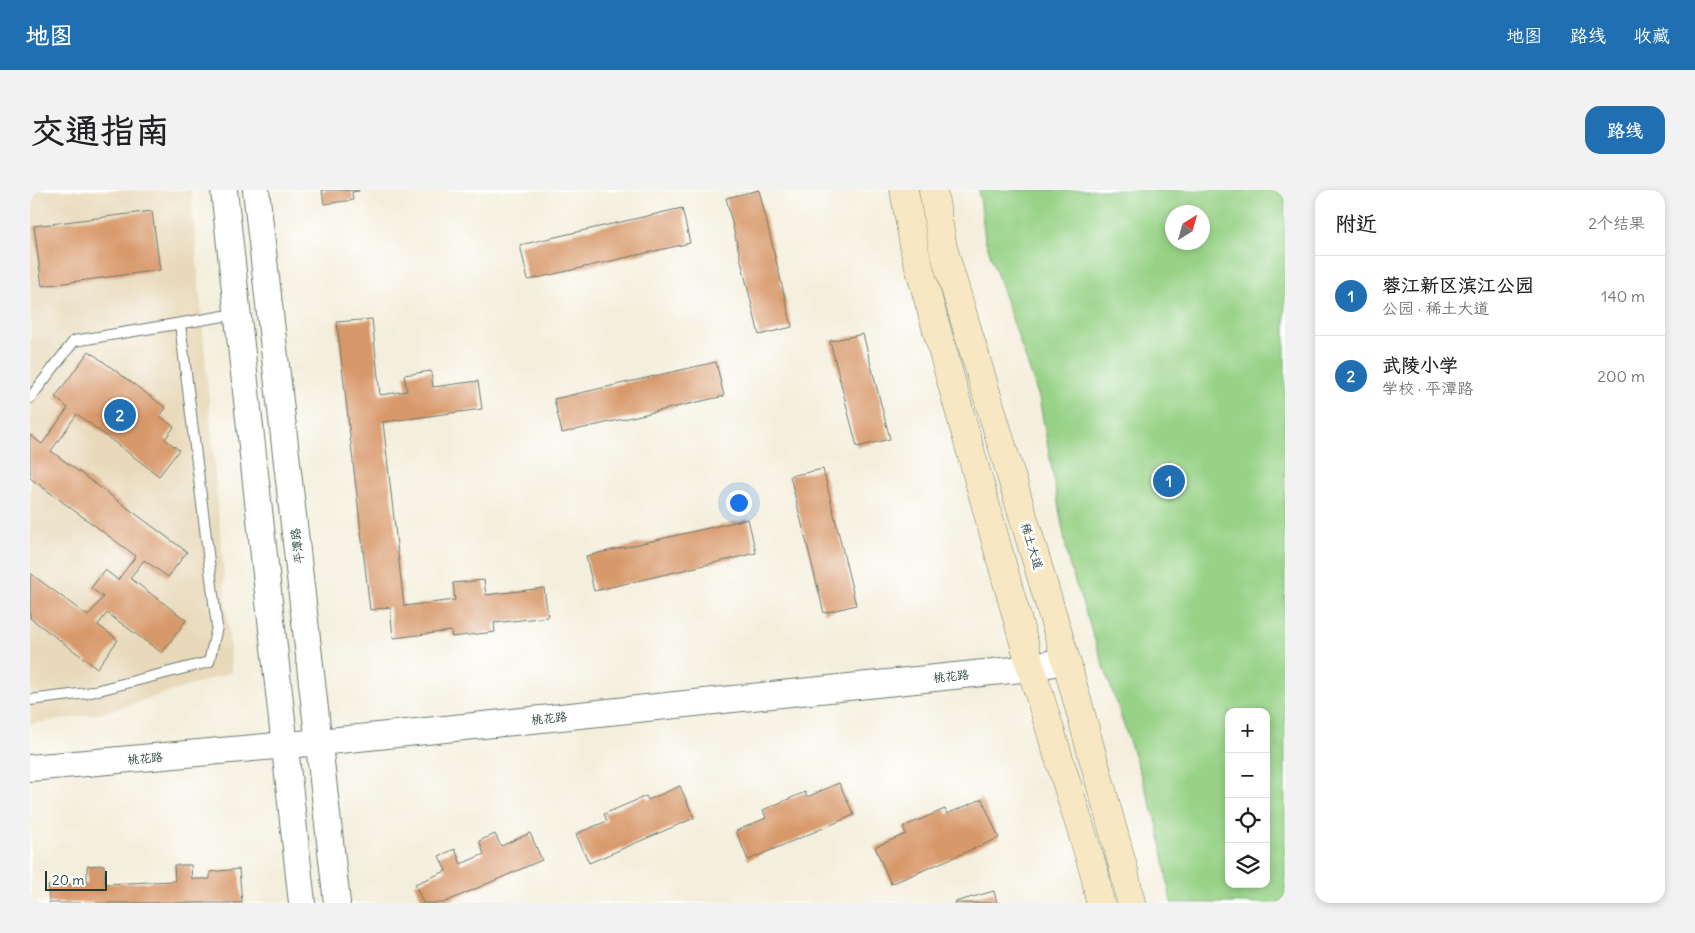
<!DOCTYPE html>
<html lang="zh">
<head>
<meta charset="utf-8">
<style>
	:root { --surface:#fff; --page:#f2f2f2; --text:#202124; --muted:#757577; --line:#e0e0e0; --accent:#1f6fb2 }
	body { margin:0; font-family:Delius,"LXGW WenKai TC",sans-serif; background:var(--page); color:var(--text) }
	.controls { position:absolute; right:15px; bottom:15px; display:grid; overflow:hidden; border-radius:10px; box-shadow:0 2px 8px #0003 }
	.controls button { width:45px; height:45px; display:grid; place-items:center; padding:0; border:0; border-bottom:1px solid var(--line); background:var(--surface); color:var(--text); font:25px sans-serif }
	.compass { position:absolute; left:1135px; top:15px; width:45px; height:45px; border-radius:50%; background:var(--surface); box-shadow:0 2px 8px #0003; rotate:37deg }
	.scale { position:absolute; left:15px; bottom:12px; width:62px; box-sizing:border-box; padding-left:5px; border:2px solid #1f3d34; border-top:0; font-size:14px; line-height:18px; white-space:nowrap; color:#1f3d34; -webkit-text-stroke:4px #fff; paint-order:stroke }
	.you { position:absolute; left:708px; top:312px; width:18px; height:18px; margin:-12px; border:4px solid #fff; border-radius:50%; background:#1a73e8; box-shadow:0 0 0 8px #1a73e833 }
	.badge { display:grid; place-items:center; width:32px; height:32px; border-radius:50%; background:var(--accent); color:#fff; font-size:16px; font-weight:700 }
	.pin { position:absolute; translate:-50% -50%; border:2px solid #fff; box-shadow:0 1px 5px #0006 }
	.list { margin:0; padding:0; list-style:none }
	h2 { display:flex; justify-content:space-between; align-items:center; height:65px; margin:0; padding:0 20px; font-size:21px }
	h2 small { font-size:16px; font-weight:400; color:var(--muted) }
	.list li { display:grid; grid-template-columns:32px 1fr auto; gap:15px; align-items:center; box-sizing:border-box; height:80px; padding:0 20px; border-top:1px solid var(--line) }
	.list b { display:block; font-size:19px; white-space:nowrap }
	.list p { margin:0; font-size:16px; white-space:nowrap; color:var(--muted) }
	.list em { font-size:16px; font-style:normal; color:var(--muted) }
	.icon { flex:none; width:28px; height:28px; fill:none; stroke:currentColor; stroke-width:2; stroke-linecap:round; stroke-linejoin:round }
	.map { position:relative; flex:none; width:1255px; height:713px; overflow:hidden; border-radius:15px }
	header { display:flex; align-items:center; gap:30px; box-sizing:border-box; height:70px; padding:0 25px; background:var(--accent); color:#fff }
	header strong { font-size:24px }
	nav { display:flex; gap:28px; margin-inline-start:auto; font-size:18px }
	.intro { display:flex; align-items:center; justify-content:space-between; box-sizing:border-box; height:120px; padding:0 30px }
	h1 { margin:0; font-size:35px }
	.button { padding:12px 22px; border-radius:15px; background:var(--accent); color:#fff; font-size:18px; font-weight:700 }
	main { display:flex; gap:30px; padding:0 30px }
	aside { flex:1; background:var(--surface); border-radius:15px; box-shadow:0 2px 8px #0003 }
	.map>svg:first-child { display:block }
	.built { fill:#e8d9ba }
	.green { fill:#97d286; stroke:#5b885d; fill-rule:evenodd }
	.building { fill:#d8996a }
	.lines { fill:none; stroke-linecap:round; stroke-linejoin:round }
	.service-casing { stroke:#6a7b6f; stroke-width:12 }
	.tertiary-casing { stroke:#6a7b6f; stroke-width:28 }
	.secondary-casing { stroke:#6a7b6f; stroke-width:29 }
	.service { stroke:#fff; stroke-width:10 }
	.tertiary { stroke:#fff; stroke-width:26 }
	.secondary { stroke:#f7e8c3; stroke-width:28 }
	.labels { text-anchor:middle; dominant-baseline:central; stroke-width:5; stroke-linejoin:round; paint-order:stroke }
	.street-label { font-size:12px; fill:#1f3d34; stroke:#fff }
</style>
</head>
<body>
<header>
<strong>地图</strong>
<nav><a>地图</a><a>路线</a><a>收藏</a></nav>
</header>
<div class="intro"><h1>交通指南</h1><a class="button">路线</a></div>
<main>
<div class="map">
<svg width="1255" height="713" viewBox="0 0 1255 713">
	<rect width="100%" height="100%" fill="#fff"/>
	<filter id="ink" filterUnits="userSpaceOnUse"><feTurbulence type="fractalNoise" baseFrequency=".02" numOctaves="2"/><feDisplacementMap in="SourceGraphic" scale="10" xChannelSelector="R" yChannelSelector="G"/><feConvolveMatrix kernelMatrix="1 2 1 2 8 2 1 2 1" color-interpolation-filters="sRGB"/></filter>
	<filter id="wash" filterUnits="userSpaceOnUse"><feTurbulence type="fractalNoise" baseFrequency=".0096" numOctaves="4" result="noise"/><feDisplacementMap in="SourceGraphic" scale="20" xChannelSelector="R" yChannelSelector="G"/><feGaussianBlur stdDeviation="1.12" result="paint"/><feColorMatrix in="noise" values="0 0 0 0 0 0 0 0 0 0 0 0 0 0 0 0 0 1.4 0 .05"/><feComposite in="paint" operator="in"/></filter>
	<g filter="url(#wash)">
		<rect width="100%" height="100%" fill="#f4efdd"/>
		<path class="built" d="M0 0H161L202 482 74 523 0 534Z"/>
		<path class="green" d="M949 0H1255V713H1141L1128 636 1039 374 1009 208 955 49ZM1142 22H1172V52H1142ZM1199 522H1236V694H1199Z"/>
		<g id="blocks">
			<g class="building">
				<path d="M292 0H329V1L322 2 323 10 294 14Z"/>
				<path d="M729 0 762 137 729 145 696 8Z"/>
				<path d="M652 18 660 53 498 90 490 55Z"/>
				<path d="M122 21 130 80 12 96 4 36Z"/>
				<path d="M342 129 350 205 377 201 374 185 401 181 403 197 448 191 452 219 353 232 374 416 425 410 423 393 454 390 456 405 514 398 518 427 464 433 465 442 422 447 421 441 363 448 360 417 340 420 307 132Z"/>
				<path d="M833 144 860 249 827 257 800 151Z"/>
				<path d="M59 161 136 218 130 226 144 237 135 249 149 260 129 286 47 224 21 261 157 362 138 387 114 370 100 388 156 430 132 463 77 423 68 435 88 450 67 478 0 428V383L58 426 73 407 61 398 75 380 88 390 106 366 0 288V245L12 254 38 218 25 207Z"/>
				<path d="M686 172 694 206 532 243 524 209Z"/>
				<path d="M793 279 826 415 794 423 760 286Z"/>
				<path d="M718 329 726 363 564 401 556 366Z"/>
				<path d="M809 593 824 625 718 670 706 641 736 628 733 620 775 602 777 607Z"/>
				<path d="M650 596 664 628 559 673 546 644 577 631 574 624 616 606 618 610Z"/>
				<path d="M952 609 969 648 861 694 845 657 876 644 873 637 915 619 917 624Z"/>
				<path d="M500 643 512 670 413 713H393L385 694 416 681 409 666 425 659 431 674 454 664 449 651 465 644 471 656Z"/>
				<path d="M74 675 75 694 145 691 144 675H161L162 689H180V682L209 679 212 713H19L18 696 57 694V676Z"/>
				<path d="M964 701 967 713H925V712Z"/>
			</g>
		</g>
	</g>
	<g filter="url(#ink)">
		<use href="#blocks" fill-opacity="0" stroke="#6a7b6f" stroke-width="1"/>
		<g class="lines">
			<defs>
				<g id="service">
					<path d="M0 208 44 151 206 124"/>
					<path d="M0 510 57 503 179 472 187 437 150 134"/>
				</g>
				<g id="tertiary">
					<path d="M194 0 272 713"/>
					<path d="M226 0 307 713"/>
					<path d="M0 578 290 552 1001 478 1036 470"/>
				</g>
				<g id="secondary">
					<path d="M874 0 885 62 1001 478 1065 685 1070 713"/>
					<path d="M903 0 913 58 1036 470 1094 680 1101 713"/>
				</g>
			</defs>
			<use href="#service" class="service-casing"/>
			<use href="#tertiary" class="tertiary-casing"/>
			<use href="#secondary" class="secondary-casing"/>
			<use href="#service" class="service"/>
			<use href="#tertiary" class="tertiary"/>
			<use href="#secondary" class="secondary"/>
		</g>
	</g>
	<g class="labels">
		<g class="street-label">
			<text transform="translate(267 356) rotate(-97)">平潭路</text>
			<text transform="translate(1002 356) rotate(73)">稀土大道</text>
			<text transform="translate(921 486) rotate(-6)">桃花路</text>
			<text transform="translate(519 528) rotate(-6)">桃花路</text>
			<text transform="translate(115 568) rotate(-5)">桃花路</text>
		</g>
	</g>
</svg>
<div class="controls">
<button>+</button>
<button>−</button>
<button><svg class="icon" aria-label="locate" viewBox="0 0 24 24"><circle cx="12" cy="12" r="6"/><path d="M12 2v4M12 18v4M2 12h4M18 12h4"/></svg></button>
<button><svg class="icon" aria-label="layers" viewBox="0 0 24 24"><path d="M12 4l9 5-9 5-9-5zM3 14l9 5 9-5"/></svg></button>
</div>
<svg class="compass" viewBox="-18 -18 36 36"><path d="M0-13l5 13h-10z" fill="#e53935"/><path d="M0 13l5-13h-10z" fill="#757577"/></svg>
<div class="scale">20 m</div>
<div class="you"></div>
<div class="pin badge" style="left:1139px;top:291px">1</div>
<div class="pin badge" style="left:90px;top:225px">2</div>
</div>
<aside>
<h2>附近<small>2个结果</small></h2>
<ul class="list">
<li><span class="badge">1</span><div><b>蓉江新区滨江公园</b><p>公园 · 稀土大道</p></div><em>140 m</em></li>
<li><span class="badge">2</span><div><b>武陵小学</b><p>学校 · 平潭路</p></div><em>200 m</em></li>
</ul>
</aside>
</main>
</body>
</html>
